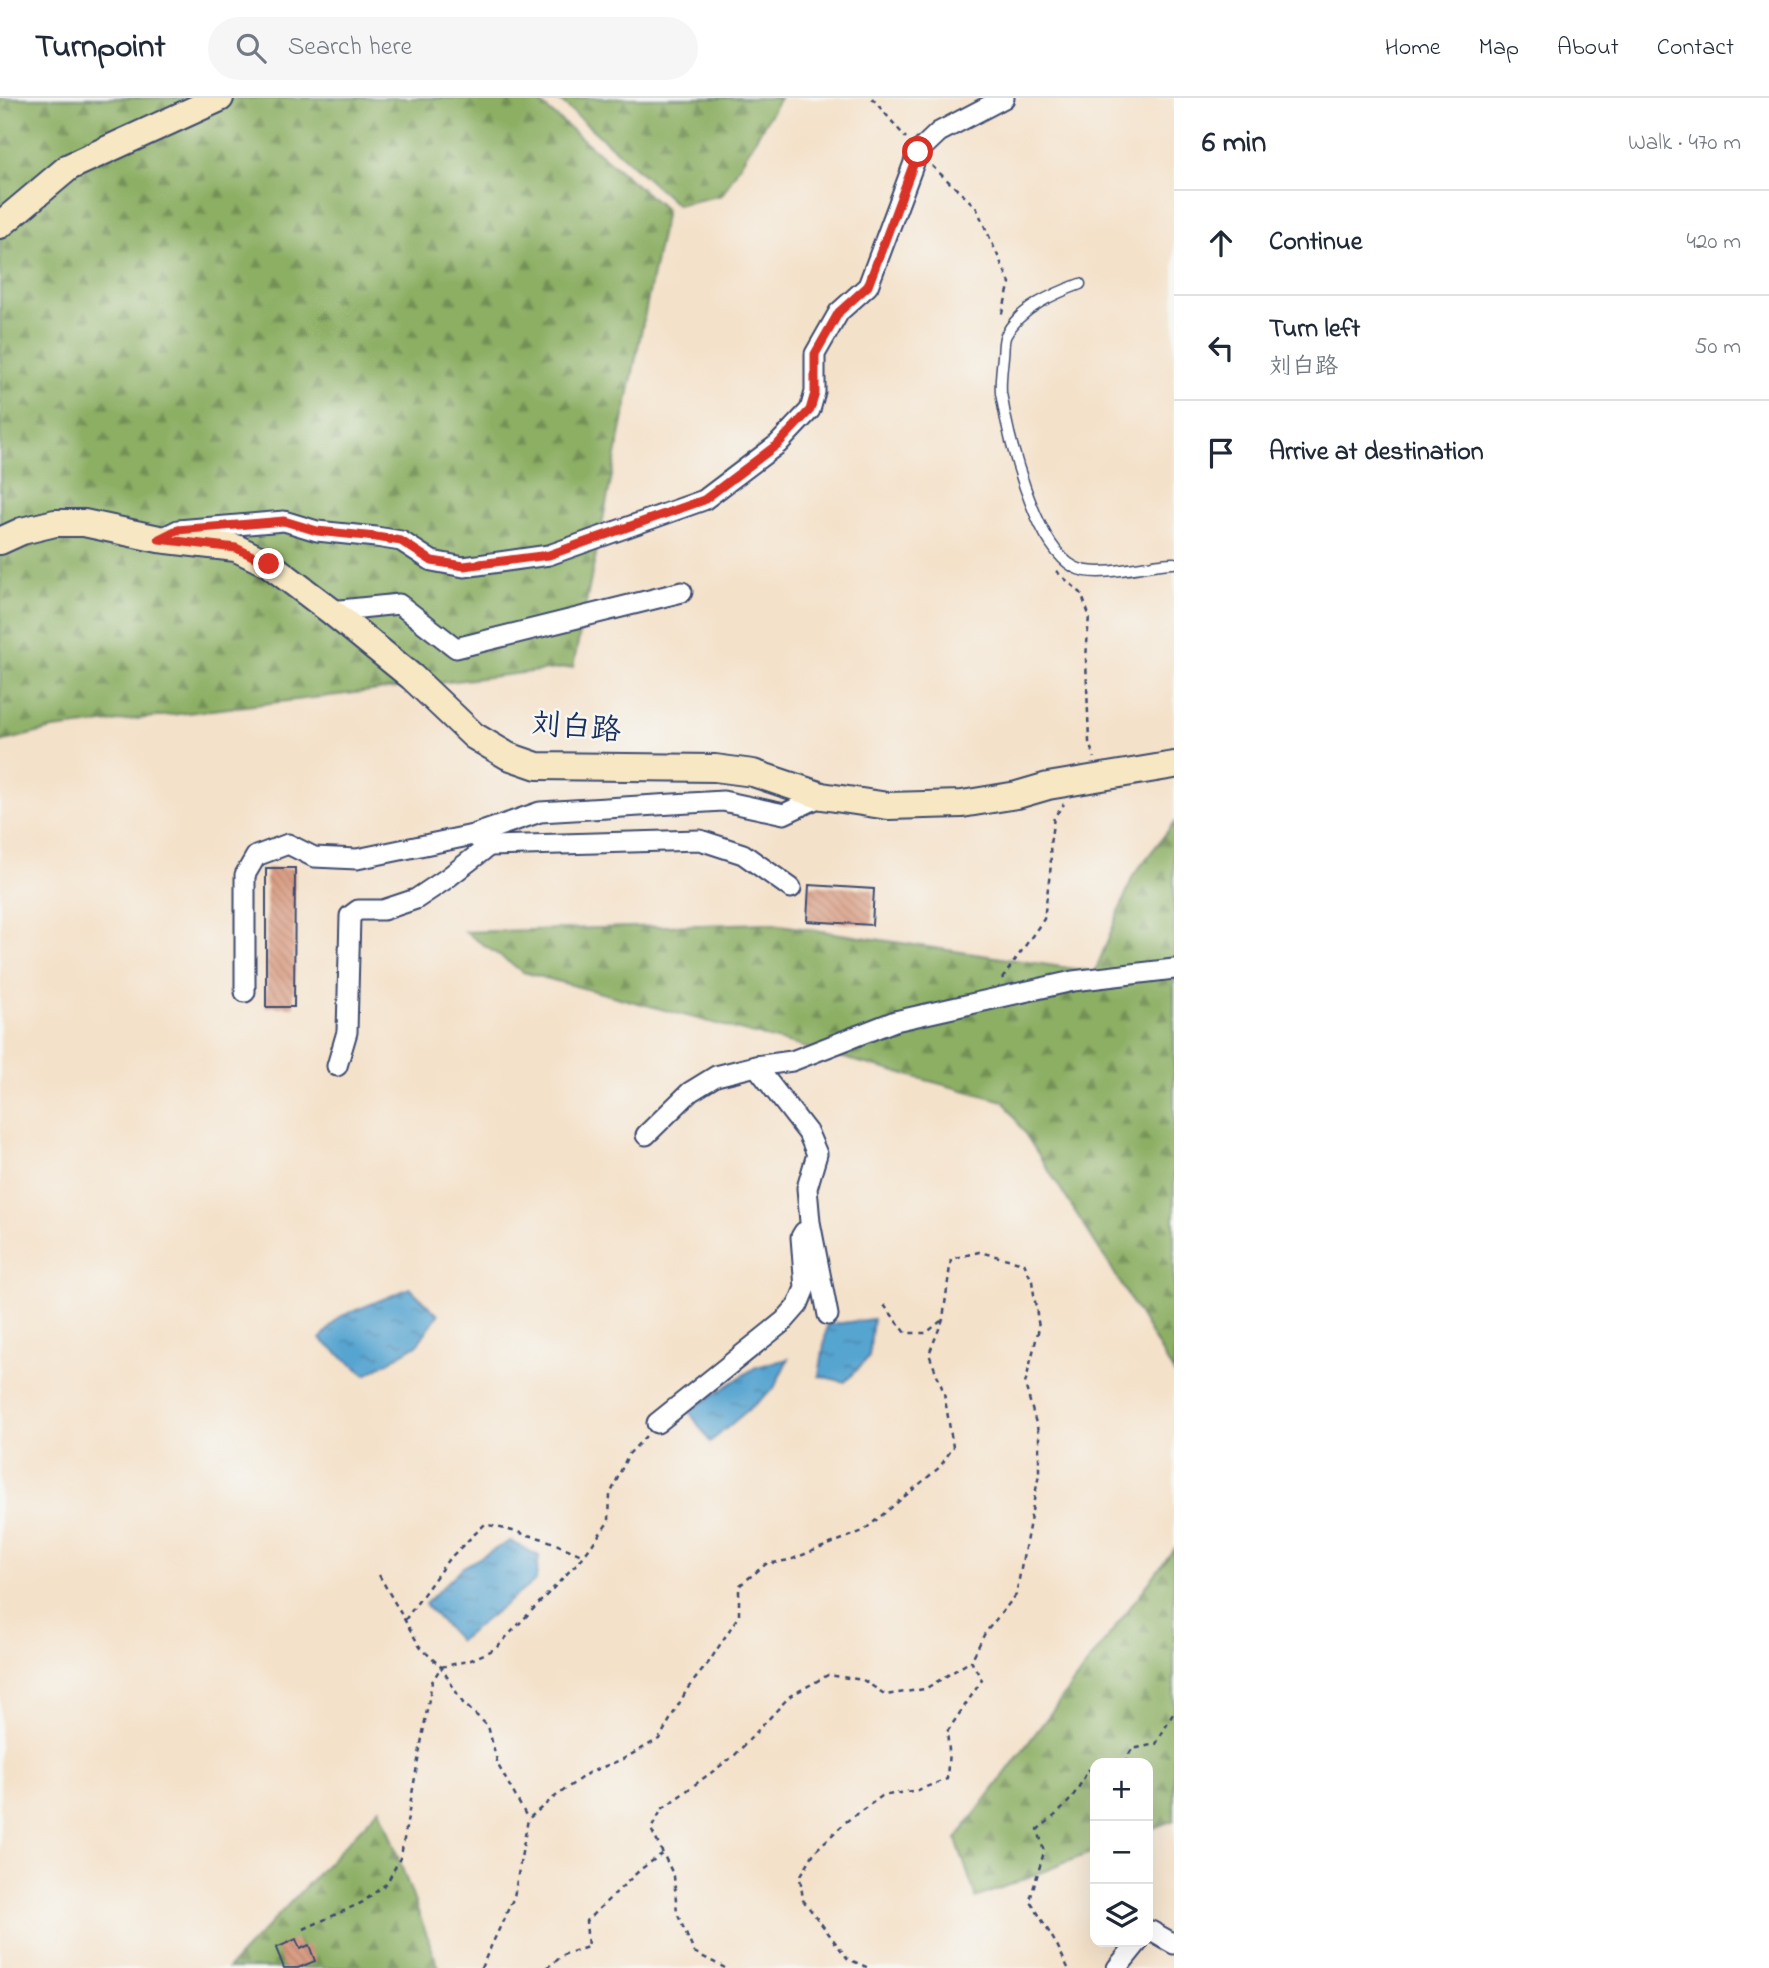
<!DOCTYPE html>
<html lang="en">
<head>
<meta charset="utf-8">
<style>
	:root { --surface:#fff; --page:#f6f6f7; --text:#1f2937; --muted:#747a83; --line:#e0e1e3 }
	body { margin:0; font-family:"Indie Flower","LXGW WenKai TC",sans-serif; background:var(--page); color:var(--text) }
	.controls { position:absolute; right:21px; bottom:21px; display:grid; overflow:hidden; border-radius:14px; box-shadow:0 7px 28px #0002 }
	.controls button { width:63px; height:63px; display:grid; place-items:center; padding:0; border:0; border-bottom:2px solid var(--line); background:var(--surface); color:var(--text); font:35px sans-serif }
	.stop { position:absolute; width:21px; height:21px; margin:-16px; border:5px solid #d93025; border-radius:50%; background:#fff }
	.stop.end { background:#d93025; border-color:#fff; box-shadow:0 2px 7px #0008 }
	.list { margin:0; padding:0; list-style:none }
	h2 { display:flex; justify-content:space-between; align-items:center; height:91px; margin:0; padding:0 28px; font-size:30px }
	h2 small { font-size:23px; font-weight:400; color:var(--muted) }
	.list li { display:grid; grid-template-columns:46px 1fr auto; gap:21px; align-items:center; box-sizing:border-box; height:105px; padding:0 28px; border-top:2px solid var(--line) }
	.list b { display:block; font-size:26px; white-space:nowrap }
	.list p { margin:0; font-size:23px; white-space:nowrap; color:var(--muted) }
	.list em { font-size:23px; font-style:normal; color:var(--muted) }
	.icon { flex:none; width:38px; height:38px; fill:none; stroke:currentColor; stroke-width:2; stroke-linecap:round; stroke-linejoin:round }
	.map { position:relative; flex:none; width:1174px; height:1870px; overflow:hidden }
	header { display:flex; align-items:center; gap:42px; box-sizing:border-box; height:98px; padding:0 35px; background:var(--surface); border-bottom:2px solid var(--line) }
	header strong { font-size:33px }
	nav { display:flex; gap:38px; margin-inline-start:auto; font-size:24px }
	.search { width:490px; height:63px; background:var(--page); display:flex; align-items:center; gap:18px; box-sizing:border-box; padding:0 24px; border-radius:38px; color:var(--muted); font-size:26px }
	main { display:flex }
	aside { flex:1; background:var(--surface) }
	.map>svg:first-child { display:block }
	.forest { fill:url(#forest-firs); stroke:#546f60; stroke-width:2 }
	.water { fill:url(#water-ripples); stroke:#396a97; stroke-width:2 }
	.building { fill:url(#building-back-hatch) }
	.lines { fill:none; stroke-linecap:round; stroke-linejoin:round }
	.lane-casing { stroke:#3c4a6e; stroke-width:13 }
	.street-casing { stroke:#3c4a6e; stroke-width:23 }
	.secondary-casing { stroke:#3c4a6e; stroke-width:30 }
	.path { stroke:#3c4a6e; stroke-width:2.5; stroke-dasharray:5 5; stroke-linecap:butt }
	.lane { stroke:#fff; stroke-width:10 }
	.street { stroke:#fff; stroke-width:19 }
	.secondary { stroke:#f7e8c3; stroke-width:26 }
	.route { stroke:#d93025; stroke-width:9 }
	.labels { text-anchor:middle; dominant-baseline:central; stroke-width:5; stroke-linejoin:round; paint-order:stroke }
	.street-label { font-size:30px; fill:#1b2f5e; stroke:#f6f6f2 }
</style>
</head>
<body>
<header>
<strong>Turnpoint</strong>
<div class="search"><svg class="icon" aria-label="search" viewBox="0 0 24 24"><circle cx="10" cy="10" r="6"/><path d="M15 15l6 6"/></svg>Search here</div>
<nav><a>Home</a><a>Map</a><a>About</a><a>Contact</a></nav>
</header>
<main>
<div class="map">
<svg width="1174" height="1870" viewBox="0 0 1174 1870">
	<defs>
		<pattern id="forest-firs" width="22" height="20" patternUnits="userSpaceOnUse" patternTransform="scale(1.75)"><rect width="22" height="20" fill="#8caf63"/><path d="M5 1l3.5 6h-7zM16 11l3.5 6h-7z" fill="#728f55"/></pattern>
		<pattern id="water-ripples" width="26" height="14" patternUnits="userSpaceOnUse" patternTransform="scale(1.75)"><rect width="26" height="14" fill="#57a4d0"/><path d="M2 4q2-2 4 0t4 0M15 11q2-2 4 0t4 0" fill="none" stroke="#4786ac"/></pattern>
		<pattern id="building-back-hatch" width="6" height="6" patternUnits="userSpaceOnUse" patternTransform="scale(1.75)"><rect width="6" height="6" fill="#d8977c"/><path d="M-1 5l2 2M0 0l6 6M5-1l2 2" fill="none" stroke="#ae7c69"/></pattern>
	</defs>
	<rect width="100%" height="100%" fill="#f6f6f2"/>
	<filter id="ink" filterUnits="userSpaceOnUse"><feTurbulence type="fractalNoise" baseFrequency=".0143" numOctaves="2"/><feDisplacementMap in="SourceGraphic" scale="14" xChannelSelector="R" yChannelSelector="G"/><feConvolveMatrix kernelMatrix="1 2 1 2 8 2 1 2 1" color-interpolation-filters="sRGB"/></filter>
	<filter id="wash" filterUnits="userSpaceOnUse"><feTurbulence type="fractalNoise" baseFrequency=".00686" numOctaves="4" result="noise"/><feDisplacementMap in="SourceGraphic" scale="28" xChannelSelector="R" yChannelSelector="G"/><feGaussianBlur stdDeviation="1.57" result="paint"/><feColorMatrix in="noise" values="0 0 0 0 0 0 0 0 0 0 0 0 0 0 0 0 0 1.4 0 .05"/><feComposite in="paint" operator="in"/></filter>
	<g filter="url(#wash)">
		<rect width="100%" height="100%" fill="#f4e1c9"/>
		<g class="forest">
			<path d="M0 0H534L666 112 573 569 53 631 0 644Z"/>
			<path d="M557 0H780L722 97 677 107Z"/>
			<path d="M1174 725V1275L1112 1171 1004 1003 523 874 465 834 767 825 1095 874 1133 778Z"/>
			<path d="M1174 1451V1722L1148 1732V1665H1095V1753L976 1800 956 1741Z"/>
			<path d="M380 1710 439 1870H228Z"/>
		</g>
		<g class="water">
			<path d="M410 1190 438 1217 417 1247 366 1277 320 1241 339 1219Z"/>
			<path d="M873 1221 869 1259 845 1284 819 1278 827 1227Z"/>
			<path d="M788 1261 774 1290 710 1344 689 1313 756 1269Z"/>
			<path d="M510 1443 539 1458 536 1482 459 1543 425 1506 463 1469Z"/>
		</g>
		<g id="blocks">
			<g class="building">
				<path d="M266 770H295L294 909H266Z"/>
				<path d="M809 787 874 791 872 827 807 823Z"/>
				<path d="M296 1841 300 1851 309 1847 315 1863 298 1870H284L276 1850Z"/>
			</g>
		</g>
	</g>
	<g filter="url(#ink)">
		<use href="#blocks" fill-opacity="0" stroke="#3c4a6e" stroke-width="2"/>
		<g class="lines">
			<defs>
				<path id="lane" d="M1080 186C1053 196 1020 210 1006 237 1003 242 1004 251 1003 258 1002 270 1000 283 1001 295 1008 338 1034 447 1074 469 1097 482 1147 465 1174 465"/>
				<g id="street">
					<path d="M166 438 178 432 284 423 317 433 376 439 401 443 432 463 464 469 549 457 704 402 778 346 810 312 815 294V256L839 214 868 188 918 54 939 34 1004 0"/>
					<path d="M331 513 399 506 456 550 682 494"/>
					<path d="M473 737 489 748 700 742 743 756 791 790"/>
					<path d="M245 894V777L256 758 288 746 314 759 357 761 473 737 540 714 723 703 784 716 822 698"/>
					<path d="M337 968 347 934 350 818 358 812H383L416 801 446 781 489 748"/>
					<path d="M756 968 808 1035 817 1056 807 1090 810 1124 828 1217"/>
					<path d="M646 1037 690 994 716 978 756 968 792 963 895 923 1073 883 1174 871"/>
					<path d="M657 1325 784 1223 798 1207 805 1190 801 1139 804 1134"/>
					<path d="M1148 1835 1151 1833 1174 1846"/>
					<path d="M1117 1870 1138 1844"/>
				</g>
				<g id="secondary">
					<path d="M0 127 69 69 220 0"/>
					<path d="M0 443 22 433 55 425H84L159 441 236 450 269 466 331 513 412 579 474 638 508 658 537 668 715 670 753 675 822 698 888 708 962 706 1017 697 1048 688 1174 667"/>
				</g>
			</defs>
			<use href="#lane" class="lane-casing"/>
			<use href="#street" class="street-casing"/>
			<use href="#secondary" class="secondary-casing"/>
			<g class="path">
				<path d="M872 0 906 40"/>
				<path d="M932 68 976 109 1010 185 1001 219"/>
				<path d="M1056 473 1081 495 1089 517 1086 561 1089 644 1094 660"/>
				<path d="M1002 881 1044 821 1051 767 1050 746 1054 719 1064 706"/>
				<path d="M884 1207 906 1235H926L941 1223"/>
				<path d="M379 1477 420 1549 441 1569 463 1605 488 1628 498 1667 528 1721"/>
				<path d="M405 1522 448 1462 485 1426 544 1441 584 1458"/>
				<path d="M1124 1665 1132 1651 1156 1646 1174 1614"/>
				<path d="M304 1831 363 1804 387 1785 401 1758 432 1584 441 1569 471 1562 495 1551 584 1458 609 1423 610 1397 628 1357 646 1338"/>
				<path d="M481 1870 514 1799 528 1721 552 1701 588 1675 623 1661 659 1641 688 1590 709 1564 739 1517V1488L766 1466 790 1462 863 1433 940 1369 953 1349 944 1295 929 1256 943 1221 951 1161 979 1154 1024 1165 1032 1183 1039 1230 1025 1286 1039 1336V1376L1016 1497 985 1535 971 1563 982 1582 947 1634 949 1652 947 1681 918 1692 882 1698 847 1723 815 1753 800 1779 803 1802 848 1861 869 1870"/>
				<path d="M547 1870 565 1856 588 1849 586 1823 641 1771 662 1756"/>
				<path d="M725 1870 694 1854 677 1815 674 1778 651 1731 662 1711 735 1657 790 1598 828 1577 863 1582 886 1597 925 1591 971 1563"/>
				<path d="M1068 1870 1058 1849 1030 1802 1044 1754 1038 1731C1065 1711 1073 1701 1088 1672L1095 1673"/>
			</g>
			<use href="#lane" class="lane"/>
			<use href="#street" class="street"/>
			<use href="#secondary" class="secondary"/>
		</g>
	</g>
	<g class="lines" filter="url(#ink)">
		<path class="route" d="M269 466 236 450 159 441 177 432 284 423 317 433 376 439 401 443 432 463 464 468 549 457 704 402 778 346 810 312 815 295V256L839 214 868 188 918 54"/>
	</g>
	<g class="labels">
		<g class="street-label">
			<text transform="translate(576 631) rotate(5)">刘白路</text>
		</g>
	</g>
</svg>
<div class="controls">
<button>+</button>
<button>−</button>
<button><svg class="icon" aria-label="layers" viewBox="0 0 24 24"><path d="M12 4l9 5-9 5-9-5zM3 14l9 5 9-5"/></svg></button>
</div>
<div class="stop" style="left:918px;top:54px"></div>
<div class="stop end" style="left:269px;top:466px"></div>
</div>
<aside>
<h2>6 min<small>Walk · 470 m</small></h2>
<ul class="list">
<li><svg class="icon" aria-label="ahead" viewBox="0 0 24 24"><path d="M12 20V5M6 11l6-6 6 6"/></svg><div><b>Continue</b></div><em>420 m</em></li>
<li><svg class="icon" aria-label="left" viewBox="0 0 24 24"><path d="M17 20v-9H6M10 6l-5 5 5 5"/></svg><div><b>Turn left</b><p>刘白路</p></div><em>50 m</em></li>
<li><svg class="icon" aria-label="arrive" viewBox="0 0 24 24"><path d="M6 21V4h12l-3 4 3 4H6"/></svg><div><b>Arrive at destination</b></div></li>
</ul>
</aside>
</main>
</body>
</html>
